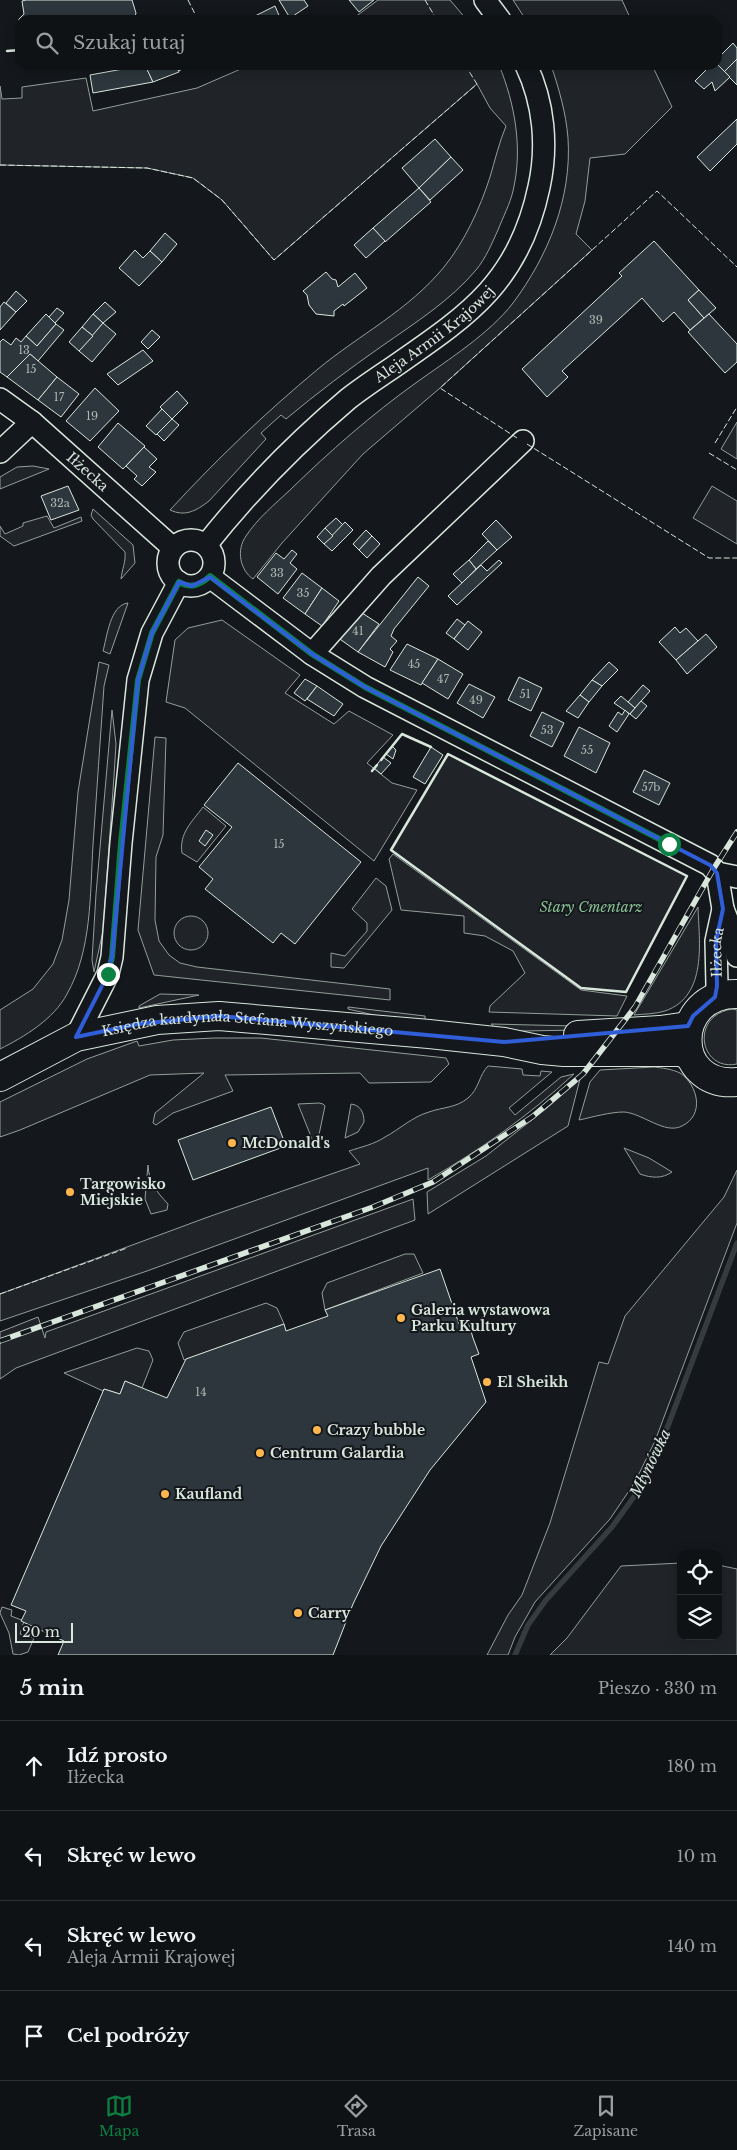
<!DOCTYPE html>
<html lang="pl">
<head>
<meta charset="utf-8">
<style>
	:root { --surface:#0f1215; --page:#181b1e; --text:#f1f3f6; --muted:#9b9ea0; --line:#2f3234; --accent:#0b8043 }
	body { margin:0; font-family:"Libre Baskerville",serif; background:var(--page); color:var(--text) }
	.controls { position:absolute; right:15px; bottom:15px; display:grid; overflow:hidden; border-radius:10px; box-shadow:0 2px 12px #0003 }
	.controls button { width:45px; height:45px; display:grid; place-items:center; padding:0; border:0; border-bottom:1px solid var(--line); background:var(--surface); color:var(--text); font:25px sans-serif }
	.scale { position:absolute; left:15px; bottom:12px; width:58px; box-sizing:border-box; padding-left:5px; border:2px solid #d8e6dc; border-top:0; font-size:14px; line-height:18px; white-space:nowrap; color:#d8e6dc; -webkit-text-stroke:4px #14181c; paint-order:stroke }
	.stop { position:absolute; width:15px; height:15px; margin:-11px; border:4px solid #0b8043; border-radius:50%; background:#fff }
	.stop.end { background:#0b8043; border-color:#fff; box-shadow:0 1px 5px #0008 }
	.list { margin:0; padding:0; list-style:none }
	h2 { display:flex; justify-content:space-between; align-items:center; height:65px; margin:0; padding:0 20px; font-size:21px }
	h2 small { font-size:16px; font-weight:400; color:var(--muted) }
	.list li { display:grid; grid-template-columns:32px 1fr auto; gap:15px; align-items:center; box-sizing:border-box; height:90px; padding:0 20px; border-top:1px solid var(--line) }
	.list b { display:block; font-size:19px; white-space:nowrap }
	.list p { margin:0; font-size:16px; white-space:nowrap; color:var(--muted) }
	.list em { font-size:16px; font-style:normal; color:var(--muted) }
	.icon { flex:none; width:28px; height:28px; fill:none; stroke:currentColor; stroke-width:2; stroke-linecap:round; stroke-linejoin:round }
	.map { position:relative; flex:none; width:737px; height:1655px; overflow:hidden }
	.search { position:absolute; background:var(--surface); box-shadow:0 2px 12px #0003; left:15px; right:15px; top:15px; height:55px; display:flex; align-items:center; gap:12px; box-sizing:border-box; padding:0 18px; border-radius:15px; color:var(--muted); font-size:19px }
	.sheet { height:425px; background:var(--surface) }
	nav { display:flex; justify-content:space-around; align-items:center; box-sizing:border-box; height:70px; border-top:1px solid var(--line); background:var(--surface); font-size:14px; color:var(--muted) }
	nav a { display:grid; justify-items:center; gap:2px }
	nav .on { color:var(--accent) }
	.map>svg:first-child { display:block }
	.green { fill:#202428; stroke:#939e99 }
	.lines { fill:none; stroke-linecap:round; stroke-linejoin:round }
	.stream { stroke:#363b3e; stroke-width:5.5 }
	.building { fill:#2c363c; stroke:#d8e6dc }
	.minor-casing { stroke:#d8e6dc; stroke-width:24 }
	.major-casing { stroke:#d8e6dc; stroke-width:30 }
	.minor { stroke:#14181c; stroke-width:21 }
	.major { stroke:#14181c; stroke-width:28 }
	.rail-casing { stroke:#d8e6dc; stroke-width:5.5 }
	.rail { stroke:#14181c; stroke-width:4; stroke-dasharray:11; stroke-linecap:butt }
	.fence { stroke:#d8e6dc; stroke-width:1; stroke-dasharray:6 2.5; stroke-linecap:butt }
	.wall { stroke:#d8e6dc; stroke-width:2.5 }
	.route { stroke:#0b8043; stroke-width:6 }
	.marked { fill:none; stroke:#305dd8; stroke-width:4; stroke-linejoin:round }
	.poi-dot { fill:#ffb74d; stroke:#14181c; stroke-width:2 }
	.labels { text-anchor:middle; dominant-baseline:central; stroke-width:4; stroke-linejoin:round; paint-order:stroke }
	.number-label { font-size:11px; fill:#adbab4 }
	.street-label { font-size:14px; fill:#d8e6dc; stroke:#14181c }
	.park-label { font-size:14px; font-style:italic; fill:#8ac095; stroke:#14181c }
	.poi-label { font-size:14px; font-weight:bold; fill:#d8e6dc; stroke:#14181c; text-anchor:start }
	.water-label { font-size:15px; font-style:italic; fill:#d8e6dc; stroke:#14181c }
</style>
</head>
<body>
<div class="map">
<svg width="737" height="1655" viewBox="0 0 737 1655">
	<rect width="100%" height="100%" fill="#14181c"/>
	<g class="green">
		<path d="M378 0H450L467 20H351Z"/>
		<path d="M513 0H622L631 20H526Z"/>
		<path d="M250 65H499C515 104 523 149 513 191 510 204 503 217 498 230 492 243 486 258 476 270 451 300 415 323 382 346 349 369 317 393 286 419L281 415 261 433 266 439 209 501C196 511 185 517 170 510 216 460 265 413 318 369 359 335 409 310 444 267 465 241 480 208 490 177 495 160 499 143 506 126L490 108 477 84 274 260 222 200 193 178 147 168 0 165V86L2 99 22 98V87L86 78 93 111 197 88Z"/>
		<path d="M551 65H652L672 107 625 154 590 158 585 201 576 234 592 250 440 388 363 454 282 543 253 579C240 570 236 550 246 536 257 519 275 504 290 490 330 451 371 415 417 382 448 360 490 333 513 303 548 256 572 198 568 138 566 113 559 89 551 65Z"/>
		<path d="M737 422V459L721 449Z"/>
		<path d="M33 466 49 469 0 489V477L17 467Z"/>
		<path d="M712 486 737 501V544L693 518Z"/>
		<path d="M93 509 133 545 135 563 121 579C122 569 126 562 125 552L93 519 91 515Z"/>
		<path d="M47 516 54 528 81 517 82 521 14 546 0 536V526L5 534 23 526V523Z"/>
		<path d="M128 603 110 654 103 651C107 637 110 605 128 603Z"/>
		<path d="M222 620 300 675 285 693 334 724 349 711 393 735 367 763 392 783 417 790 374 861 185 708 166 702 175 640 188 628Z"/>
		<path d="M99 662 109 665 104 686C100 739 97 792 93 845 90 894 92 950 67 994 54 1019 24 1037 0 1049V1010L33 989 53 964 62 940 69 900 78 792Z"/>
		<path d="M112 710 116 744 114 776 103 931 94 972 92 960 96 894Z"/>
		<path d="M155 737 166 738 163 835 156 857 155 920 159 941 169 955 180 963 197 967 390 989V1000L154 975 138 930Z"/>
		<path d="M448 754 687 876 626 992 581 988 391 850Z"/>
		<path d="M203 807 226 826 197 862 182 853C179 833 192 822 203 807Z"/>
		<path d="M393 854 581 990 627 996 617 1016 489 1012 490 1006 525 973 513 951 485 936 464 933V916L401 910 389 859Z"/>
		<path d="M376 878 386 886 392 910 344 968 331 967V953L345 956 367 931V923L352 909Z"/>
		<path d="M698 907C699 941 708 996 665 1011 656 1014 643 1014 634 1015Z"/>
		<circle cx="191" cy="933" r="17"/>
		<path d="M160 994 199 995 139 1008V1006Z"/>
		<path d="M348 1007 425 1016V1024L404 1022 348 1009Z"/>
		<path d="M732 1009 737 1010V1064C700 1072 689 1016 732 1009Z"/>
		<path d="M491 1024 615 1027 579 1030 522 1031 498 1030Z"/>
		<path d="M214 1038H261L446 1058 449 1064 431 1082 369 1083 360 1073 225 1075 233 1091 173 1113 156 1125 153 1123 155 1113 204 1073 150 1075 20 1130 0 1137V1102L87 1059 137 1041 139 1046 173 1040Z"/>
		<path d="M488 1066 522 1069 523 1075 540 1076 541 1071 552 1072 509 1108 515 1115 561 1077 574 1074C527 1117 483 1148 428 1180V1168L147 1271 0 1321V1294L208 1217 360 1164 349 1151C361 1147 375 1144 385 1137 400 1129 412 1117 429 1112 443 1107 456 1108 468 1098 479 1089 479 1075 488 1066Z"/>
		<path d="M654 1067C662 1068 672 1069 680 1073 698 1085 705 1115 682 1126 665 1135 642 1113 624 1112 610 1112 593 1117 579 1120L590 1082 600 1070Z"/>
		<path d="M580 1079 568 1126 428 1214 427 1192 486 1156 547 1108Z"/>
		<path d="M319 1103 323 1104 325 1106 316 1149 298 1104Z"/>
		<path d="M351 1104C360 1105 364 1112 364 1122L358 1132 345 1138Z"/>
		<path d="M624 1148 649 1158 672 1172C662 1179 651 1178 640 1174Z"/>
		<path d="M148 1165C149 1183 156 1191 168 1204L167 1210 151 1214 145 1199Z"/>
		<path d="M737 1170V1223L655 1441 635 1482 610 1519 535 1602 515 1637 508 1655H487L508 1615 522 1595 550 1523 599 1362 608 1364 625 1316 724 1197Z"/>
		<path d="M413 1199 415 1220 16 1368 0 1379V1332L38 1317 45 1338 46 1332Z"/>
		<path d="M405 1254H414L423 1273 325 1310 322 1293 327 1283Z"/>
		<path d="M266 1303 277 1308 284 1324 184 1360 178 1343 184 1332Z"/>
		<path d="M137 1348 149 1351 153 1360 142 1388 125 1381 120 1394 104 1389 103 1391 64 1373Z"/>
		<path d="M681 1563V1636H718V1565L737 1569V1655H550L567 1638 621 1566Z"/>
		<path d="M2 1607 12 1610 11 1616 24 1621 20 1634 34 1638 28 1652 19 1655 13 1654 9 1633 0 1613Z"/>
	</g>
	<g class="lines">
		<path class="stream" d="M515 1655 528 1625 546 1600 612 1527 638 1491 660 1447 737 1243"/>
	</g>
	<g class="building">
		<path d="M26 0H132L136 13 134 20H20V30L19 19 24 14 22 1Z"/>
		<path d="M279 0H304L308 6 290 18Z"/>
		<path d="M349 0H374L359 12Z"/>
		<path d="M275 6 281 20H247Z"/>
		<path d="M733 43 737 48V59L724 72 717 64V59Z"/>
		<path d="M737 59V85L724 72Z"/>
		<path d="M717 64 730 77 715 91 712 82 704 89 695 81 711 65Z"/>
		<path d="M145 65 153 82 93 93 90 75Z"/>
		<path d="M145 65H176L179 72 153 82Z"/>
		<path d="M737 119V144L710 171 697 157Z"/>
		<path d="M435 139 451 157 419 188 402 168Z"/>
		<path d="M451 157 463 170 430 200 419 188Z"/>
		<path d="M419 188 431 202 385 242 373 228Z"/>
		<path d="M373 228 385 241 366 258 354 245Z"/>
		<path d="M165 233 177 244 162 262 150 251Z"/>
		<path d="M654 241 699 290 688 300 704 318 690 330 674 312 663 322 642 298 562 371 568 377 547 397 522 369 622 276 619 273Z"/>
		<path d="M135 250 143 258 150 251 162 262 139 286 119 268Z"/>
		<path d="M326 272 332 279 336 280 338 287 355 273 367 288 344 306 343 304 334 311V316L316 314 309 305 307 295 303 291Z"/>
		<path d="M699 290 716 308 704 318 688 300Z"/>
		<path d="M16 291 27 301 16 312 6 303Z"/>
		<path d="M4 302 16 312 0 330V307Z"/>
		<path d="M105 302 116 312 103 323 93 314Z"/>
		<path d="M57 308 64 313 55 323 49 317Z"/>
		<path d="M46 314 56 324 37 346 26 336Z"/>
		<path d="M93 314 103 323 93 336 82 327Z"/>
		<path d="M709 314 737 344V362L725 373 688 332Z"/>
		<path d="M103 323 116 334 92 362 79 351Z"/>
		<path d="M56 324 64 330 38 361 30 354 7 377 0 372V342L3 339 11 345 16 338 21 342 26 336 37 346Z"/>
		<path d="M82 327 93 336 79 351 69 342Z"/>
		<path d="M152 330 160 337 148 349 141 342Z"/>
		<path d="M143 350 153 361 118 385 107 374Z"/>
		<path d="M30 354 57 377 38 400 7 377Z"/>
		<path d="M57 377 79 394 61 417 38 400Z"/>
		<path d="M95 388 119 411 90 441 66 421Z"/>
		<path d="M177 391 188 403 172 419 160 407Z"/>
		<path d="M162 409 172 419 156 435 146 426Z"/>
		<path d="M172 419 179 425 164 441 157 434Z"/>
		<path d="M118 423 145 446 123 469 98 447Z"/>
		<path d="M144 447 157 459 149 467 156 472 142 486 134 479 137 476 126 466Z"/>
		<path d="M68 486 79 510 51 520 41 496Z"/>
		<path d="M336 518 343 525 333 536 325 528Z"/>
		<path d="M496 520 512 537 497 550 482 534Z"/>
		<path d="M345 522 353 530 332 551 324 544Z"/>
		<path d="M325 528 333 536 324 544 317 537Z"/>
		<path d="M366 530 372 536 359 550 353 544Z"/>
		<path d="M372 536 380 544 367 558 359 550Z"/>
		<path d="M488 541 497 550 476 569 469 560Z"/>
		<path d="M292 550 297 554 290 563 297 569 278 594 257 577 276 553 284 559Z"/>
		<path d="M469 560 476 569 462 583 453 574Z"/>
		<path d="M499 560 502 563 457 605 448 596 481 565 487 571Z"/>
		<path d="M302 573 322 588 305 614 283 598Z"/>
		<path d="M418 577 429 586 394 629 391 636 397 641 390 649 393 652 385 667 358 652Z"/>
		<path d="M322 588 339 601 322 626 305 614Z"/>
		<path d="M356 609 379 624 358 652 337 637Z"/>
		<path d="M457 619 465 625 454 639 446 633Z"/>
		<path d="M468 621 482 632 468 650 454 639Z"/>
		<path d="M675 627 680 633 686 628 698 641 676 660 659 642Z"/>
		<path d="M706 634 717 647 687 674 676 660Z"/>
		<path d="M407 644 438 659 421 685 390 670Z"/>
		<path d="M438 659 463 674 448 699 422 683Z"/>
		<path d="M609 662 618 670 602 686 592 680Z"/>
		<path d="M519 677 542 688 531 711 508 700Z"/>
		<path d="M305 679 317 686 305 701 294 693Z"/>
		<path d="M592 680 602 686 589 702 580 695Z"/>
		<path d="M469 684 495 697 483 718 457 703Z"/>
		<path d="M643 685 650 691 635 708 628 702Z"/>
		<path d="M317 686 343 704 334 716 307 699Z"/>
		<path d="M580 695 589 702 578 718 566 711Z"/>
		<path d="M621 696 635 708 630 714 614 703Z"/>
		<path d="M641 701 647 706 636 719 630 714Z"/>
		<path d="M625 710 629 714 617 732 609 726 618 712 622 715Z"/>
		<path d="M542 712 564 723 552 747 530 736Z"/>
		<path d="M579 727 610 743 596 773 564 756Z"/>
		<path d="M392 746 396 750 393 759 386 754Z"/>
		<path d="M431 747 443 755 425 784 413 777Z"/>
		<path d="M383 757 391 763 381 774 374 768Z"/>
		<path d="M238 763 361 862 295 944 281 933 273 943 205 889 213 879 199 867 232 827 204 805Z"/>
		<path d="M644 770 670 783 659 805 633 792Z"/>
		<path d="M206 830 213 835 205 846 199 841Z"/>
		<path d="M271 1107 286 1146 193 1180 178 1140Z"/>
		<path d="M440 1269 459 1324 468 1321 473 1338 479 1354 471 1357 486 1402 430 1470 381 1546 353 1604 333 1655H58L64 1641 21 1621 26 1611 11 1605 104 1389 120 1394 125 1381 167 1398 186 1359 284 1324 286 1331 328 1316 325 1310Z"/>
	</g>
	<g class="lines">
		<defs>
			<g id="minor">
				<path d="M485 0 500 20"/>
				<path id="s1" d="M0 399 32 422 173 548"/>
				<path d="M0 452 32 422"/>
				<circle cx="191" cy="563" r="23"/>
				<path id="s2" d="M206 545C248 492 296 443 348 399 362 388 377 378 392 368 467 316 519 283 539 187 548 146 544 103 526 65"/>
				<path d="M210 577 312 654 365 687 710 865 717 873 723 909 735 939 737 956"/>
				<path d="M312 654 381 576 523 441"/>
				<path d="M717 873 737 877"/>
				<path id="s3" d="M715 997 717 986 716 941 723 909"/>
				<path d="M76 1037 108 974 112 957 121 843 138 680 152 633 179 582"/>
			</g>
			<g id="major">
				<path d="M737 994C671 993 671 1088 737 1082"/>
				<path d="M578 1035 660 1030 688 1026"/>
				<path id="s4" d="M0 1077 76 1037 157 1020 219 1016 429 1034 504 1042 542 1050 564 1052H680L689 1055"/>
			</g>
		</defs>
		<use href="#minor" class="minor-casing"/>
		<use href="#major" class="major-casing"/>
		<use href="#minor" class="minor"/>
		<use href="#major" class="major"/>
		<defs>
			<path id="rail" d="M0 1341 373 1207 433 1182 532 1117 583 1074 635 1007 714 868 737 832"/>
		</defs>
		<use href="#rail" class="rail-casing"/>
		<use href="#rail" class="rail"/>
		<g class="fence">
			<path d="M188 0 198 20"/>
			<path d="M425 0 437 20"/>
			<path d="M0 165 147 168 193 178 222 200 274 260 477 84 465 65"/>
			<path d="M517 438 440 388 657 191 737 267"/>
			<path d="M715 443 737 407"/>
			<path d="M527 444 709 558H737"/>
			<path d="M709 453 737 470"/>
			<path d="M0 1294 127 1248"/>
		</g>
		<g class="wall">
			<path d="M7 51 20 50"/>
			<path d="M179 70 188 65"/>
			<path d="M448 754 687 876 626 992 581 988 391 850Z"/>
			<path d="M381 760 402 734 431 747"/>
			<path d="M372 771 377 765"/>
		</g>
	</g>
	<g class="lines">
		<path class="route" d="M108 974 112 957 121 843 138 680 152 633 179 582C190 589 201 585 210 576L312 654 365 687 669 844"/>
	</g>
	<path class="marked" d="M210 577 312 654 365 687 710 865 717 873 723 909 716 941 717 986 715 997 693 1016 688 1026 504 1042 219 1016 138 1024 76 1037 108 974 112 957 138 680 152 633 179 582 192 586Z"/>
	<g class="poi-dot">
		<circle cx="232" cy="1143" r="5"/>
		<circle cx="70" cy="1192" r="5"/>
		<circle cx="401" cy="1318" r="5"/>
		<circle cx="487" cy="1382" r="5"/>
		<circle cx="317" cy="1430" r="5"/>
		<circle cx="260" cy="1453" r="5"/>
		<circle cx="165" cy="1494" r="5"/>
		<circle cx="298" cy="1613" r="5"/>
	</g>
	<g class="labels">
		<g class="number-label">
			<text x="596" y="320">39</text>
			<text x="24" y="350">13</text>
			<text x="31" y="369">15</text>
			<text x="59" y="397">17</text>
			<text x="92" y="416">19</text>
			<text x="60" y="503">32a</text>
			<text x="277" y="573">33</text>
			<text x="303" y="593">35</text>
			<text x="358" y="631">41</text>
			<text x="414" y="664">45</text>
			<text x="443" y="679">47</text>
			<text x="525" y="694">51</text>
			<text x="476" y="700">49</text>
			<text x="547" y="730">53</text>
			<text x="587" y="750">55</text>
			<text x="651" y="787">57b</text>
			<text x="279" y="844">15</text>
			<text x="201" y="1392">14</text>
		</g>
		<g class="street-label">
			<text stroke="none"><textPath href="#s2" startOffset="312">Aleja Armii Krajowej</textPath></text>
			<text stroke="none"><textPath href="#s1" startOffset="114">Iłżecka</textPath></text>
			<text stroke="none"><textPath href="#s3" startOffset="45">Iłżecka</textPath></text>
			<text stroke="none"><textPath href="#s4" startOffset="259">Księdza kardynała Stefana Wyszyńskiego</textPath></text>
		</g>
		<g class="park-label">
			<text x="591" y="907">Stary Cmentarz</text>
		</g>
		<g class="poi-label">
			<text x="242" y="1143">McDonald's</text>
			<text x="80" y="1184">Targowisko<tspan x="80" dy="16">Miejskie</tspan></text>
			<text x="411" y="1310">Galeria wystawowa<tspan x="411" dy="16">Parku Kultury</tspan></text>
			<text x="497" y="1382">El Sheikh</text>
			<text x="327" y="1430">Crazy bubble</text>
			<text x="270" y="1453">Centrum Galardia</text>
			<text x="175" y="1494">Kaufland</text>
			<text x="308" y="1613">Carry</text>
		</g>
		<g class="water-label">
			<text transform="translate(650 1463) rotate(-64)">Młynówka</text>
		</g>
	</g>
</svg>
<div class="controls">
<button><svg class="icon" aria-label="locate" viewBox="0 0 24 24"><circle cx="12" cy="12" r="6"/><path d="M12 2v4M12 18v4M2 12h4M18 12h4"/></svg></button>
<button><svg class="icon" aria-label="layers" viewBox="0 0 24 24"><path d="M12 4l9 5-9 5-9-5zM3 14l9 5 9-5"/></svg></button>
</div>
<div class="scale">20 m</div>
<div class="stop" style="left:669px;top:844px"></div>
<div class="stop end" style="left:108px;top:974px"></div>
<div class="search"><svg class="icon" aria-label="search" viewBox="0 0 24 24"><circle cx="10" cy="10" r="6"/><path d="M15 15l6 6"/></svg>Szukaj tutaj</div>
</div>
<section class="sheet">
<h2>5 min<small>Pieszo · 330 m</small></h2>
<ul class="list">
<li><svg class="icon" aria-label="ahead" viewBox="0 0 24 24"><path d="M12 20V5M6 11l6-6 6 6"/></svg><div><b>Idź prosto</b><p>Iłżecka</p></div><em>180 m</em></li>
<li><svg class="icon" aria-label="left" viewBox="0 0 24 24"><path d="M17 20v-9H6M10 6l-5 5 5 5"/></svg><div><b>Skręć w lewo</b></div><em>10 m</em></li>
<li><svg class="icon" aria-label="left" viewBox="0 0 24 24"><path d="M17 20v-9H6M10 6l-5 5 5 5"/></svg><div><b>Skręć w lewo</b><p>Aleja Armii Krajowej</p></div><em>140 m</em></li>
<li><svg class="icon" aria-label="arrive" viewBox="0 0 24 24"><path d="M6 21V4h12l-3 4 3 4H6"/></svg><div><b>Cel podróży</b></div></li>
</ul>
</section>
<nav>
<a class="on"><svg class="icon" aria-label="map" viewBox="0 0 24 24"><path d="M3 6l6-2 6 2 6-2v14l-6 2-6-2-6 2zM9 4v14M15 6v14"/></svg>Mapa</a>
<a><svg class="icon" aria-label="directions" viewBox="0 0 24 24"><path d="M12 3l9 9-9 9-9-9zM9 14v-3h6M13 9l2 2-2 2"/></svg>Trasa</a>
<a><svg class="icon" aria-label="saved" viewBox="0 0 24 24"><path d="M7 4h10v16l-5-4-5 4z"/></svg>Zapisane</a>
</nav>
</body>
</html>
